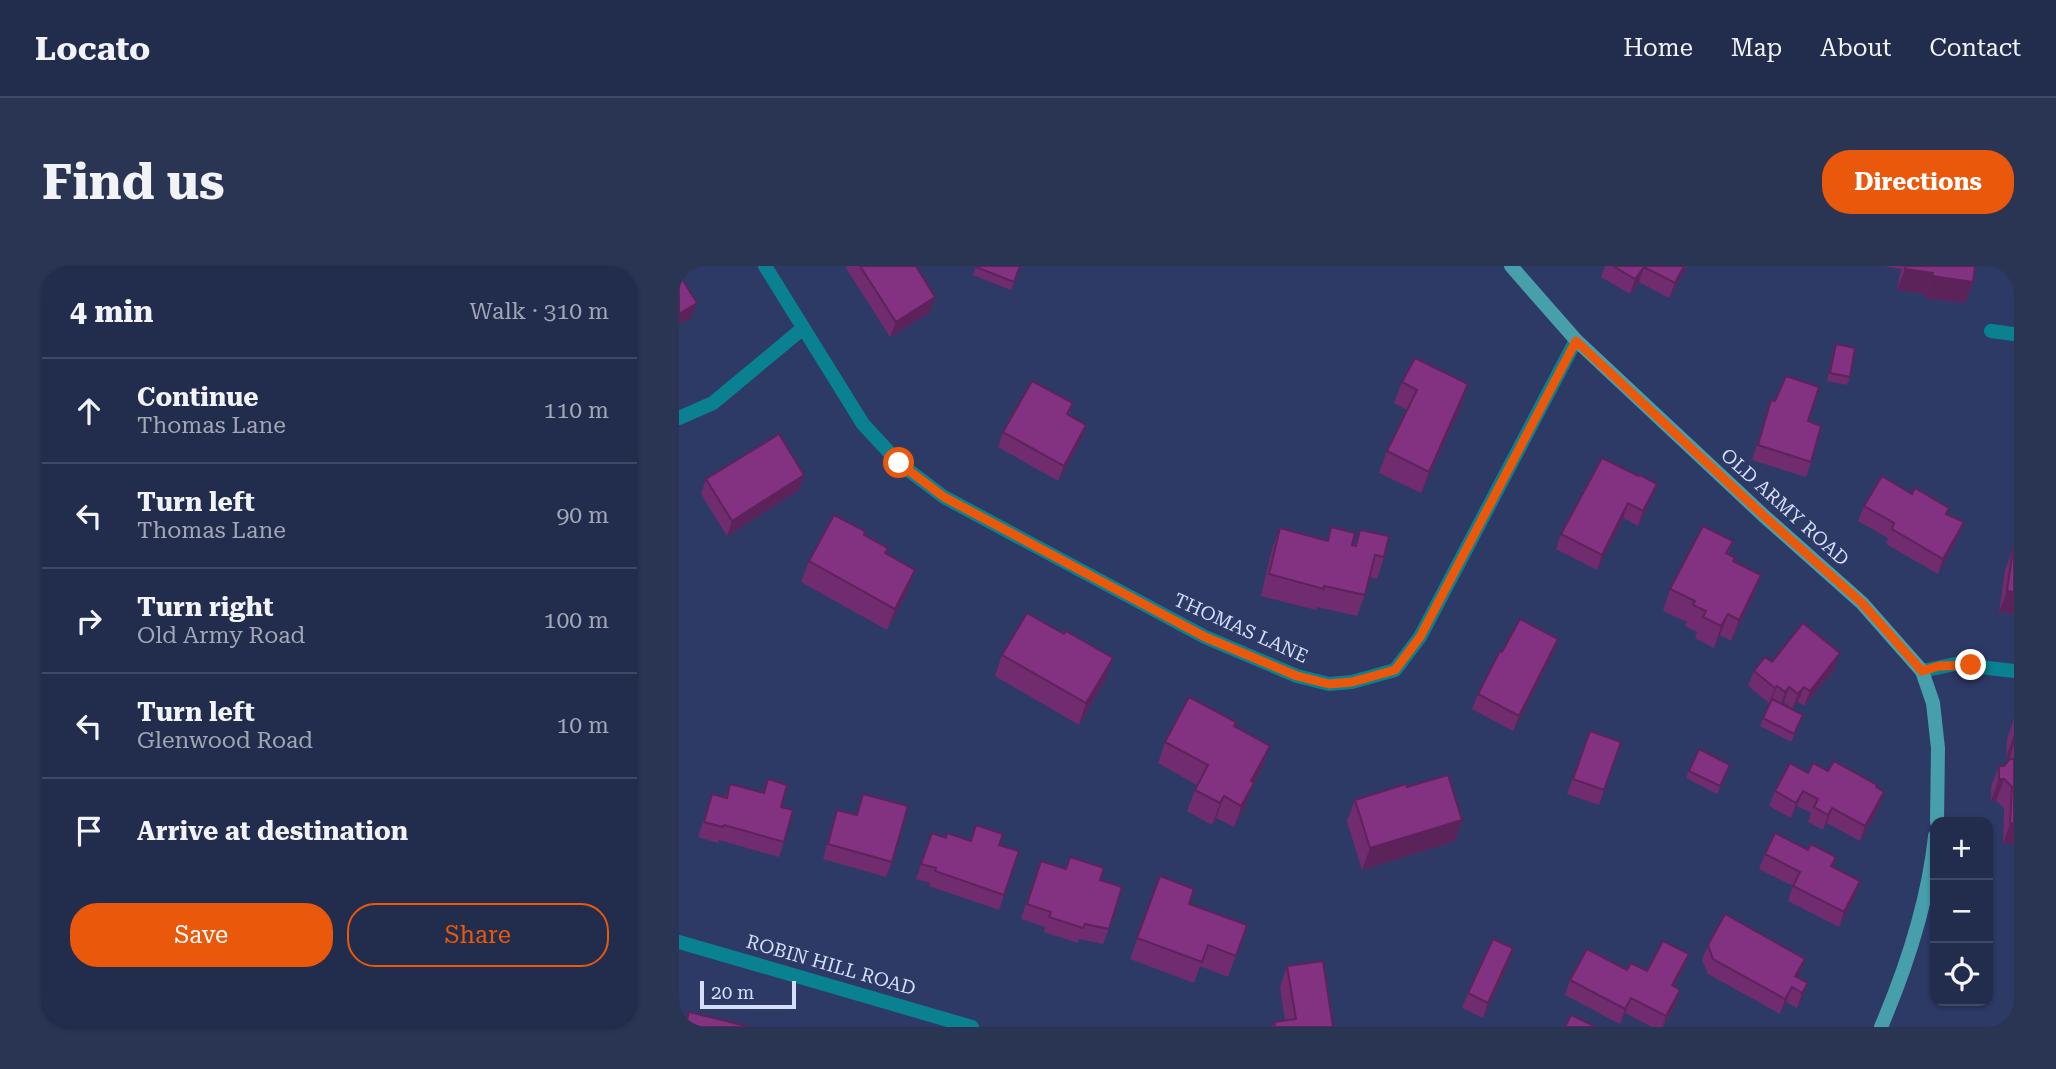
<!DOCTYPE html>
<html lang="en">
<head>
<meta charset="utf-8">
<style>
	:root { --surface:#222c4c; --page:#2a3453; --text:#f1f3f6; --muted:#a2a7b5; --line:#3f4864; --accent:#ea580c }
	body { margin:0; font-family:"Roboto Serif",serif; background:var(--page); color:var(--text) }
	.controls { position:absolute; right:21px; bottom:21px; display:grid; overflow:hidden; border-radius:14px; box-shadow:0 2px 5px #0004 }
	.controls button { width:63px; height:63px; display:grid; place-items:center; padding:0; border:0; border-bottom:2px solid var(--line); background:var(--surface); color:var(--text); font:35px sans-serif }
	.scale { position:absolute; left:21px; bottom:18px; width:96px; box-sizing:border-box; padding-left:7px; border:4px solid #d4def9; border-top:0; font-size:19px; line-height:24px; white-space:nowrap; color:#d4def9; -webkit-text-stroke:5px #2d3a66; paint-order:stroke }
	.stop { position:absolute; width:21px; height:21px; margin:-16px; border:5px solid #ea580c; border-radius:50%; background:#fff }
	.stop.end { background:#ea580c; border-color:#fff; box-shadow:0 2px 7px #0008 }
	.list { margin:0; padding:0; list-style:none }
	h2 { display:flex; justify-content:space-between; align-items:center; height:91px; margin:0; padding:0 28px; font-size:30px }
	h2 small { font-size:23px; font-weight:400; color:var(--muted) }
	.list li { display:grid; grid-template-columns:46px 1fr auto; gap:21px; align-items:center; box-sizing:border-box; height:105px; padding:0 28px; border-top:2px solid var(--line) }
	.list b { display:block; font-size:26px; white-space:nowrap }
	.list p { margin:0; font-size:23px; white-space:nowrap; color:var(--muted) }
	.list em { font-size:23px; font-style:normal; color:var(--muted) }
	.actions { display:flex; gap:14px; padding:21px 28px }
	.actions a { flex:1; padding:16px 0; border:2px solid var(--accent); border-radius:28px; text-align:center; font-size:24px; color:var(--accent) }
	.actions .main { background:var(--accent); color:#fff }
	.icon { flex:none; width:38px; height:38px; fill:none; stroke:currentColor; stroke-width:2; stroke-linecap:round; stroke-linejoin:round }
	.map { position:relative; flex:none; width:1335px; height:761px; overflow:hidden; border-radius:28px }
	header { display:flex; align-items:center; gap:42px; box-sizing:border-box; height:98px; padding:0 35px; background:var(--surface); border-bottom:2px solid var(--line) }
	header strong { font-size:33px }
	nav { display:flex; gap:38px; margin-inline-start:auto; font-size:24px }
	.intro { display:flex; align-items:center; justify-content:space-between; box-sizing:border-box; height:168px; padding:0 42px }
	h1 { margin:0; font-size:49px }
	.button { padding:18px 32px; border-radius:28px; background:var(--accent); color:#fff; font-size:24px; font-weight:700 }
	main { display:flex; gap:42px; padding:0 42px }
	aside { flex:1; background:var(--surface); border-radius:28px; box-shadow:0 2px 5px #0004 }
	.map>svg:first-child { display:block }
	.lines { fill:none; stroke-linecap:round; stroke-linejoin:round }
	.street { stroke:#098190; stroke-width:14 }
	.secondary { stroke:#489fac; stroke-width:14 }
	.wall { fill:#712b6f }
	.shaded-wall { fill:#5c235a }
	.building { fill:#833281; stroke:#5c235a; stroke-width:2 }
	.route { stroke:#ea580c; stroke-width:9 }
	.labels { text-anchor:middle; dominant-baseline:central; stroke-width:6; stroke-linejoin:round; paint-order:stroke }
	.street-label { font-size:19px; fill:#d4def9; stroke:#2d3a66 }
</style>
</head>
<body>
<header>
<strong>Locato</strong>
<nav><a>Home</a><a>Map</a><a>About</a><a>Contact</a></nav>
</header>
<div class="intro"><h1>Find us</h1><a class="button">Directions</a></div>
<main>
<aside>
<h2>4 min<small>Walk · 310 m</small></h2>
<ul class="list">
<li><svg class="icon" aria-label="ahead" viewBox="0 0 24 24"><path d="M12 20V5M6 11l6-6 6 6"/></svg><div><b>Continue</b><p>Thomas Lane</p></div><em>110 m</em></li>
<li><svg class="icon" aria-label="left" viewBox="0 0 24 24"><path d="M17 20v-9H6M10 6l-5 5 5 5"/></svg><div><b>Turn left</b><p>Thomas Lane</p></div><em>90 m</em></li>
<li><svg class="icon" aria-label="right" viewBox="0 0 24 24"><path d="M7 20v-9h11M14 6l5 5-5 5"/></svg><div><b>Turn right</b><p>Old Army Road</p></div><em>100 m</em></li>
<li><svg class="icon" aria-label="left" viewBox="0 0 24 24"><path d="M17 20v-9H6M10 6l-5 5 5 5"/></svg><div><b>Turn left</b><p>Glenwood Road</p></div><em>10 m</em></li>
<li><svg class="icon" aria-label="arrive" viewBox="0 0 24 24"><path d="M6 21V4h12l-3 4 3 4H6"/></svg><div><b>Arrive at destination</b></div></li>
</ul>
<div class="actions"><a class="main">Save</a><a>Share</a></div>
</aside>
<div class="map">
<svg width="1335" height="761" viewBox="0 0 1335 761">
	<rect width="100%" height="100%" fill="#2d3a66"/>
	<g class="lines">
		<g class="street">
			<path d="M86 0 184 158 220 197 265 231 526 371 618 410 650 418 673 416 716 404 741 371 897 74"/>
			<path d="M1312 65 1335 68"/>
			<path d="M0 152 34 137 123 63"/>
			<path d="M1243 405 1276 398 1335 405"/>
			<path d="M0 676 293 761"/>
		</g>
		<g class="secondary">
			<path d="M832 0 897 74 1085 250 1183 337 1243 405 1254 437 1259 482 1258 556"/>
			<path d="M1202 761C1228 700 1249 637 1256 570"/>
		</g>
	</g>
	<g class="wall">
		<path d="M168 0H237L251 46 211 71 167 2Z"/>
		<path d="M297 0H342L332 24 294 9Z"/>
		<path d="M926 0H1008L990 32 960 16 951 28 922 11Z"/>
		<path d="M1204 0H1296L1294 16 1286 37 1245 32 1246 28 1218 24 1222 3Z"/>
		<path d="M1157 78 1171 111 1168 119 1148 115 1154 86Z"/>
		<path d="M723 116 789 118 782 140 742 227 700 207 708 185 728 144 715 137Z"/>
		<path d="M1092 134 1129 155 1132 196 1127 211 1073 194Z"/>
		<path d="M394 137 390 149 407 159 402 174 379 215 319 181 324 166Z"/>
		<path d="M125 209 120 224 48 270 22 228 27 213Z"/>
		<path d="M959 210 978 218 972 233 959 260 944 252 918 304 877 283 882 268Z"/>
		<path d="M1233 228 1270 242 1267 248 1285 256 1279 271 1259 308 1207 278 1209 272 1179 255 1185 240Z"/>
		<path d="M652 261 673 279 675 280 681 264 705 291 698 313 691 311 686 329 678 350 638 341 637 344 582 330 593 283 601 262 648 274Z"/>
		<path d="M185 269 228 326 208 364 122 316 130 295Z"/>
		<path d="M1054 275 1049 288 1054 295 1082 309 1074 330 1052 375 1041 369 1035 382 1016 372 1018 366 1006 360 1008 356 984 345 991 323Z"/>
		<path d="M1334 283 1335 348 1320 346 1326 304Z"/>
		<path d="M879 373 874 388 834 465 793 443 799 428 823 386Z"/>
		<path d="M323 389 426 414 400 459 316 410Z"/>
		<path d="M1093 396 1156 402 1125 440 1119 436 1113 443 1105 436 1103 438 1121 457 1112 476 1081 460 1092 435 1090 437 1069 420 1075 405Z"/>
		<path d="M1335 453V578H1324L1325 542 1317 535H1312V521L1320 500H1325L1330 493 1331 491H1327L1328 473Z"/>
		<path d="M556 460 591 480 583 501 574 519 567 538 555 561 537 552 533 559 508 545 518 519 479 497 486 476Z"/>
		<path d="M911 465 942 476 920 539 888 528Z"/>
		<path d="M1051 499 1038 528 1007 512 1010 505Z"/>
		<path d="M1149 505 1197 521 1200 541 1181 575 1148 557 1144 564 1129 556 1132 547 1118 540 1112 552 1090 540 1096 525 1129 507Z"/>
		<path d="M89 513 102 541 105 576 100 591 40 574 39 577 19 571 33 528 46 531 51 518 84 527Z"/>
		<path d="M728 521 776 575 683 604 668 555 676 534Z"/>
		<path d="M184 528 213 596 207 611 144 593 153 559 158 544 177 549Z"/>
		<path d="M253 567 267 571 320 579 340 585 320 644 250 620 251 617 237 613Z"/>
		<path d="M1086 588 1154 601 1181 615 1176 630 1160 661 1109 635 1114 620 1080 603Z"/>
		<path d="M391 591 421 614 430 663 424 678 400 673 399 677 365 666 366 661 342 653 356 610 386 603Z"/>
		<path d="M481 610 510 638 568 659 549 711 521 700 515 717 451 693Z"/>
		<path d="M1029 679 1126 693 1118 711 1129 717 1123 732 1118 742 1107 736 1101 748 1029 708 1023 694Z"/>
		<path d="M1010 688 1004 703 995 720 1001 724 996 739 984 761H973L946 747 941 758 886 729 891 714 948 704 968 705Z"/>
		<path d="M829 698 804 752 783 742 789 727Z"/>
		<path d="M608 700 654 761H593L595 756 606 755 601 721Z"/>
	</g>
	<g class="shaded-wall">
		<path d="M1005 0H1008L990 32 996 17Z"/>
		<path d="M965 1 960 16 951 28 956 13Z"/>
		<path d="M1226 3 1254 7 1246 28 1218 24Z"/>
		<path d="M1253 10 1294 16 1286 37 1245 32Z"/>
		<path d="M256 31 251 46 211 71 217 56Z"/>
		<path d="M18 37 12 52 0 59V48Z"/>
		<path d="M789 118 782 140 742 227 750 206Z"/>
		<path d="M407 159 402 174 379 215 385 200Z"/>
		<path d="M125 209 120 224 48 270 53 255Z"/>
		<path d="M978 218 972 233 959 260 964 245Z"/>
		<path d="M949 237 944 252 918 304 923 289Z"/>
		<path d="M1285 256 1279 271 1259 308 1264 293Z"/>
		<path d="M236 304 228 326 208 364 216 343Z"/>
		<path d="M1082 309 1074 330 1052 375 1060 354Z"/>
		<path d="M1328 325 1335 326V348L1320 346Z"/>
		<path d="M1049 348 1041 369 1035 382 1042 360Z"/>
		<path d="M879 373 874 388 834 465 840 450Z"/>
		<path d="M1161 387 1156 402 1125 440 1131 425Z"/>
		<path d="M434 392 426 414 400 459 407 437Z"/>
		<path d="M1098 420 1092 435 1090 437 1096 422Z"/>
		<path d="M1110 421 1105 436 1101 441 1106 426Z"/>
		<path d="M1125 421 1119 436 1113 443 1119 428Z"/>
		<path d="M1335 469V478L1331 491H1327Z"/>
		<path d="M591 480 583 501 574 519 567 538 555 561 572 515Z"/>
		<path d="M1320 513H1325L1317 535H1312Z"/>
		<path d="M1124 525 1118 540 1112 552 1117 537Z"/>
		<path d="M1205 526 1200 541 1181 575 1186 560Z"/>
		<path d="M545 530 537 552 533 559 541 537Z"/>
		<path d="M1153 542 1148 557 1144 564 1149 549Z"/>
		<path d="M783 554 776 575 683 604 691 582Z"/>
		<path d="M1331 557H1335V578H1324Z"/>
		<path d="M1181 615 1176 630 1160 661 1165 646Z"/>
		<path d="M834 682 829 698 804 752 809 737Z"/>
		<path d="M1010 688 1004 703 987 734 993 719Z"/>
		<path d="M1126 693 1120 708 1111 725 1116 710Z"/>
		<path d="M1129 717 1123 732 1118 742 1123 727Z"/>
		<path d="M1113 721 1107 736 1101 748 1106 733Z"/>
		<path d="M1001 724 996 739 983 761 987 750Z"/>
		<path d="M952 732 946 747 941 758 946 743Z"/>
	</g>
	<g class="building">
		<path d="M181 0H237L256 31 217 56Z"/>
		<path d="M297 0H341L335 16 297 1Z"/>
		<path d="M934 0H1005L996 17 965 1 956 13Z"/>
		<path d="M1227 0H1296L1294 16 1253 10 1254 7 1226 3Z"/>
		<path d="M0 8 18 37 0 48Z"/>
		<path d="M1157 78 1176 82 1171 111 1151 107Z"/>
		<path d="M736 92 789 118 750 206 708 185 738 124 723 116Z"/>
		<path d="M1107 110 1140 121 1129 155 1142 160 1132 196 1079 179 1092 134 1096 135Z"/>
		<path d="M353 115 394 137 388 148 407 159 385 200 324 166Z"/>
		<path d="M100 168 125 209 53 255 27 213Z"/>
		<path d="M923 192 959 210 961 209 978 218 964 245 949 237 923 289 882 268Z"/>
		<path d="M1203 210 1233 228 1236 222 1270 242 1267 248 1285 256 1264 293 1213 263 1215 257 1185 240Z"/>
		<path d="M155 249 186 265 185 269 209 282 206 287 236 304 216 343 130 295Z"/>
		<path d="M1024 260 1054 275 1047 287 1056 292 1054 295 1082 309 1060 354 1049 348 1042 360 1024 351 1027 345 1014 339 1016 335 991 323Z"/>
		<path d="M652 261 676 267 673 279 677 280 681 264 710 270 705 291 696 289 686 329 645 320V323L590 308 601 262 649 275Z"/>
		<path d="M1334 283H1335V326L1328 325Z"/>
		<path d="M348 347 385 368 387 365 434 392 407 437 323 389Z"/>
		<path d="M841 353 879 373 840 450 799 428 821 385 823 386Z"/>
		<path d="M1124 357 1161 387 1131 425 1125 421 1119 428 1110 421 1106 426 1098 420 1096 422 1075 405 1086 391 1093 396Z"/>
		<path d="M510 431 557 456 555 460 591 480 572 515 575 517 562 540 545 530 541 537 516 524 529 499 486 476Z"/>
		<path d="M1093 433 1124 449 1115 468 1084 452Z"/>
		<path d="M911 465 942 476 925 524 894 513Z"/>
		<path d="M1020 483 1051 499 1041 520 1010 505Z"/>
		<path d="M1331 493H1335V557H1331L1333 521 1325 513H1320V500H1325Z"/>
		<path d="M1155 495 1198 519 1197 521 1205 526 1186 560 1153 542 1149 549 1135 541 1139 533 1124 525 1117 537 1096 525 1111 497 1129 507 1134 497 1149 505Z"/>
		<path d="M769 509 783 554 691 582 676 534 727 518 728 521Z"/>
		<path d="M89 513 108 519 102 541 114 544 105 576 45 559 44 561 25 556 33 528 48 532 51 518 85 527Z"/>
		<path d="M184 528 229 540 213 596 149 578 158 544 178 549Z"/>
		<path d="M297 559 324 568 320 579 340 585 325 629 256 605 257 602 242 598 253 567 267 572 268 567 292 575Z"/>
		<path d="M1096 567 1129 584 1132 578 1157 591 1152 600 1181 615 1165 646 1114 620 1121 606 1086 588Z"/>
		<path d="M391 591 425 602 421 614 443 621 430 663 406 658 404 662 370 651 372 646 348 638 362 595 387 603Z"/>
		<path d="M481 610 515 623 510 638 568 659 557 690 529 679 523 696 458 672Z"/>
		<path d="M1046 648 1126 693 1116 710 1129 717 1123 727 1113 721 1106 733 1034 693 1029 679Z"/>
		<path d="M814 673 834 682 809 737 789 727Z"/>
		<path d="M984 675 1010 688 993 719 1001 724 987 750 952 732 946 743 891 714 908 683 948 704 952 697 968 705Z"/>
		<path d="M644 695 654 761H596L595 756 617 753 608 700Z"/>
		<path d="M10 746 71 761H6Z"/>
		<path d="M892 749 917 761H886Z"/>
	</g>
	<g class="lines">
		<path class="route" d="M220 197 265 231 526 371 618 410 650 418 673 416 716 404 741 371 897 75 1085 250 1183 337 1243 405 1260 400 1292 399"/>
	</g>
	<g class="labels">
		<g class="street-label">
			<text transform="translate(1106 241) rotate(42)">OLD ARMY ROAD</text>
			<text transform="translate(562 362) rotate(24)">THOMAS LANE</text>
			<text transform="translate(152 699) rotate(16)">ROBIN HILL ROAD</text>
		</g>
	</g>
</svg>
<div class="controls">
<button>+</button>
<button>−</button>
<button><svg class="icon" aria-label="locate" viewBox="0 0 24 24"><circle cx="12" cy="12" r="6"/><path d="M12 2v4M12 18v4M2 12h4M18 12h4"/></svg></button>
</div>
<div class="scale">20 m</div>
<div class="stop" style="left:220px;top:197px"></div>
<div class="stop end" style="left:1292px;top:399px"></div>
</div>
</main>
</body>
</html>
